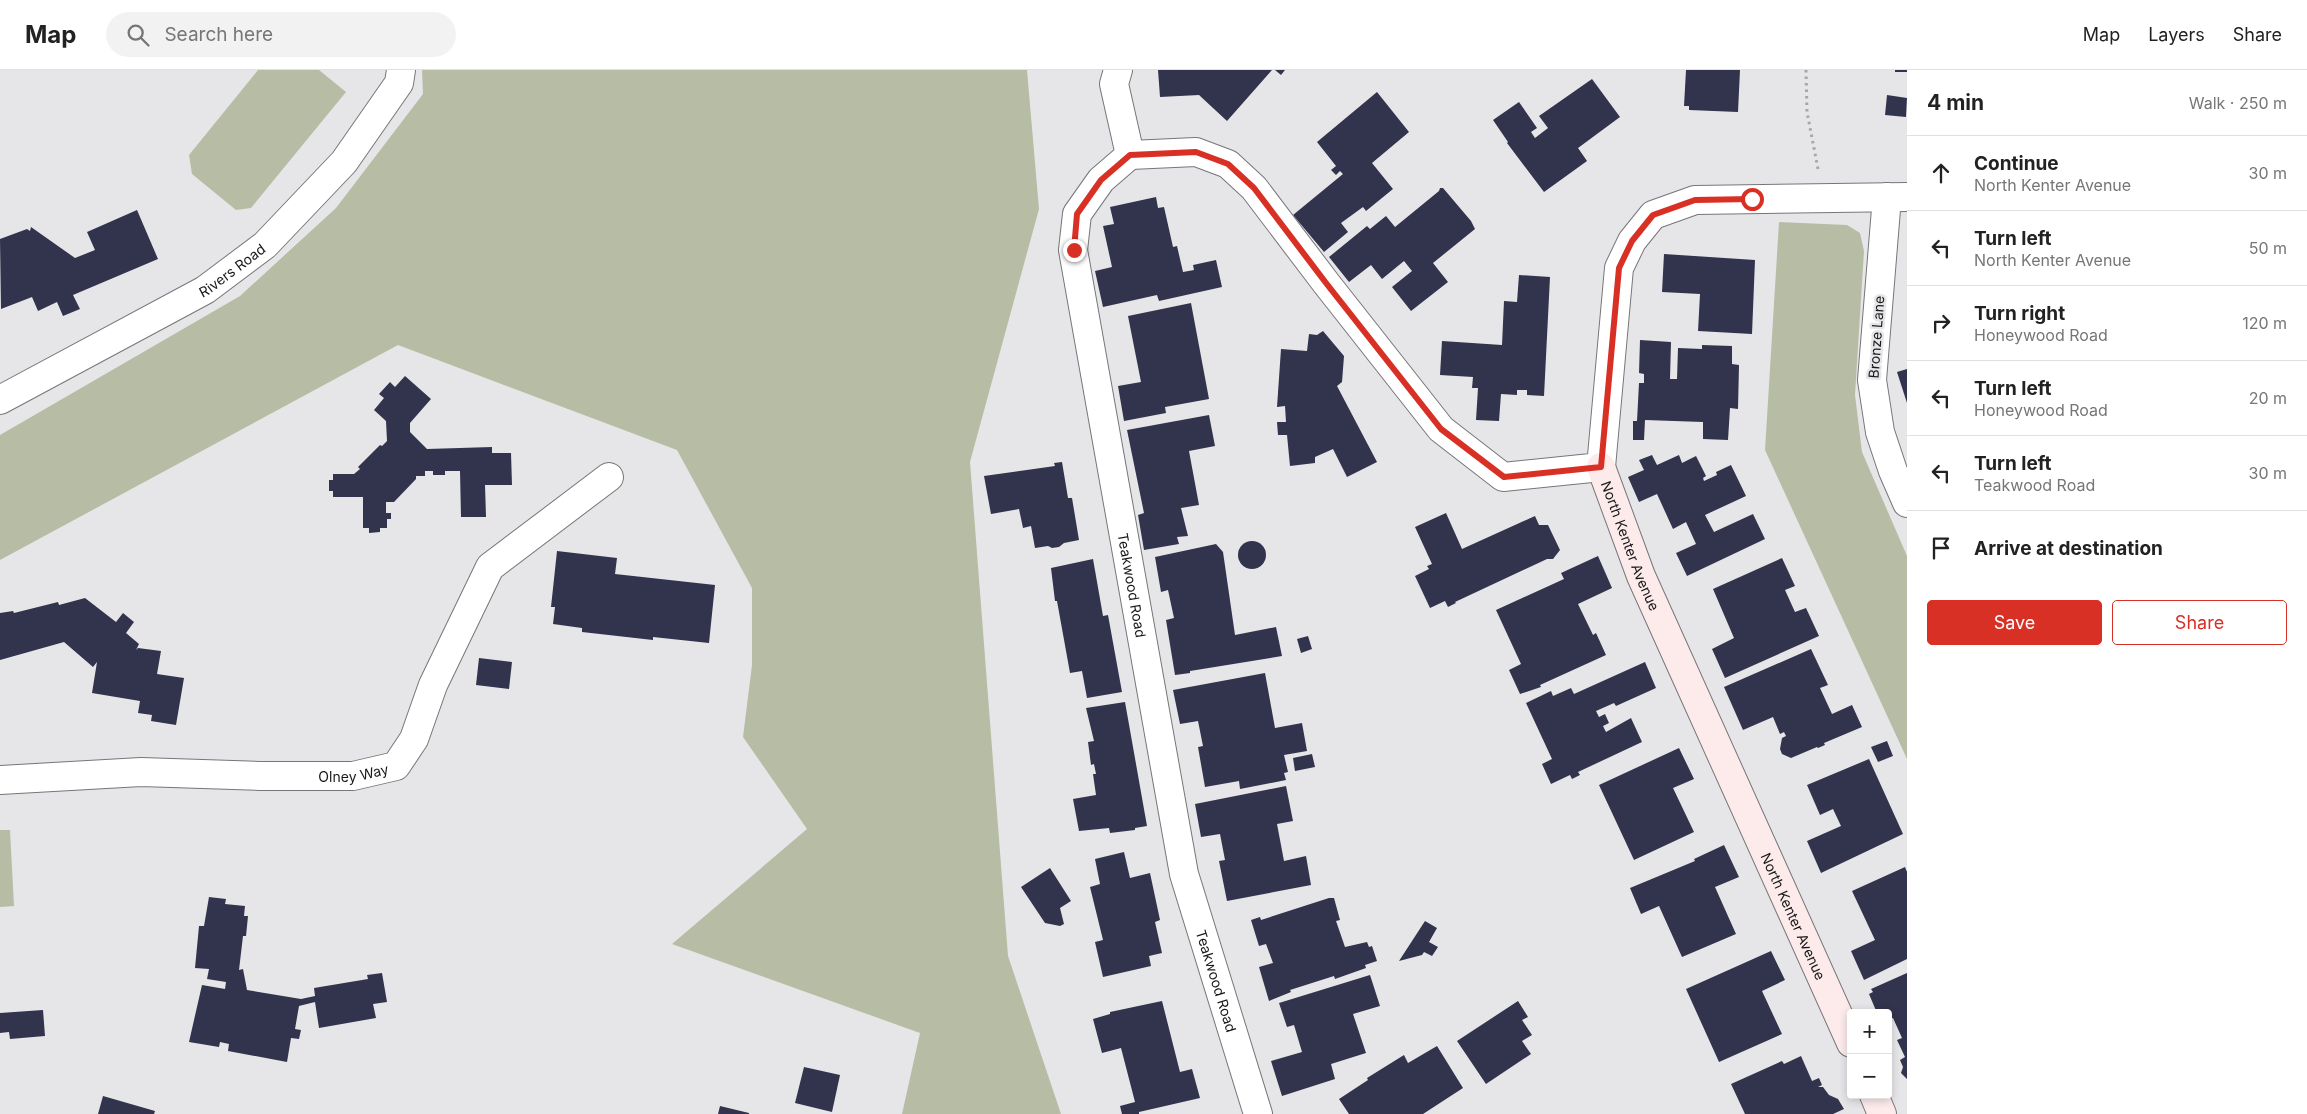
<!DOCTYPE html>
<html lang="en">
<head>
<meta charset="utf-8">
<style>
	:root { --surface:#fff; --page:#f2f2f2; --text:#222; --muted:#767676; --line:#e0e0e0; --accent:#d93025 }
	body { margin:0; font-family:Inter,sans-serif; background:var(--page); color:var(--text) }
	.controls { position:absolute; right:15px; bottom:15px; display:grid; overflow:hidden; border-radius:5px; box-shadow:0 2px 8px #0003 }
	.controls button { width:45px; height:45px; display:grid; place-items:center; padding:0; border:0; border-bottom:1px solid var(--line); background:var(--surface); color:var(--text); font:25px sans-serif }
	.stop { position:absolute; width:15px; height:15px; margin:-11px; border:4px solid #d93025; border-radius:50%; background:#fff }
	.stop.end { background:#d93025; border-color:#fff; box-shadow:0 1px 5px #0008 }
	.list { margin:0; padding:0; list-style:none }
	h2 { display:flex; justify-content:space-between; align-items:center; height:65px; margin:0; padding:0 20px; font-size:21px }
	h2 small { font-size:16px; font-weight:400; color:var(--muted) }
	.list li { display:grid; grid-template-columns:32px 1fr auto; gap:15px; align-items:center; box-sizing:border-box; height:75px; padding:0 20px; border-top:1px solid var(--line) }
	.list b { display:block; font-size:19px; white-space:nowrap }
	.list p { margin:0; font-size:16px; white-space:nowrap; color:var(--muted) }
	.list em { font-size:16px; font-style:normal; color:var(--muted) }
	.actions { display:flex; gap:10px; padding:15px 20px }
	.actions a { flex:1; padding:11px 0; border:1px solid var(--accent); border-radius:5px; text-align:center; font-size:18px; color:var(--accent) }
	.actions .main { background:var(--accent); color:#fff }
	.icon { flex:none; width:28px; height:28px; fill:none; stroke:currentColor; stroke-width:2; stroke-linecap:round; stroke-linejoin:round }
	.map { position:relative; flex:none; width:1907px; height:1044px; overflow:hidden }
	header { display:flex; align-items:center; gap:30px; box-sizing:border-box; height:70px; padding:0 25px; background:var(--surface); border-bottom:1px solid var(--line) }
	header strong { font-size:24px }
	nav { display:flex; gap:28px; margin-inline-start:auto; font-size:18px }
	.search { width:350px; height:45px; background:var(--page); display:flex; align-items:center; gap:12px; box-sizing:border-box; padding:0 18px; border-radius:28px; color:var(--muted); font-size:19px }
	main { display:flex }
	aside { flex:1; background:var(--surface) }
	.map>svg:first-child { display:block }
	.green { fill:#b7bda4 }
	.building { fill:#32334c }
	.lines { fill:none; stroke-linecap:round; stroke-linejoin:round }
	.street-casing { stroke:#767679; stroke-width:30 }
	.secondary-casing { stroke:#767679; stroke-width:30 }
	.path { stroke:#a6a6a9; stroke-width:3; stroke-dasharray:2.5 4; stroke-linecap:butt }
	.street { stroke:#fff; stroke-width:28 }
	.secondary { stroke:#fdebec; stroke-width:28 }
	.route { stroke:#d93025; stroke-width:6 }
	.labels { text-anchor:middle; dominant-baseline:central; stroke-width:5; stroke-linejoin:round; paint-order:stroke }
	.street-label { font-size:14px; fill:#181819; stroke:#e6e6e9 }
</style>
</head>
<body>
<header>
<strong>Map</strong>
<div class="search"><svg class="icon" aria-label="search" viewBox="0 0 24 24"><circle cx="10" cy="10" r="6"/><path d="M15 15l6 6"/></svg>Search here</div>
<nav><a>Map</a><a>Layers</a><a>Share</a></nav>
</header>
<main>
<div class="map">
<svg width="1907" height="1044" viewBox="0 0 1907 1044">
	<rect width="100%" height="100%" fill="#e6e6e9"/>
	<g class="green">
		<path d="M258 0H319L346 22 251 138 236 140 192 104 189 85Z"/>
		<path d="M422 0H1027L1039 139 970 392 1008 886 1061 1044H902L920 963 672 874 807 759 743 667 752 595V518L677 380 398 275 0 490V365L240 226 336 138 423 24Z"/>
		<path d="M1779 152 1847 155 1860 163 1864 181 1855 325 1862 382 1907 486V689L1765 380Z"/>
		<path d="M0 760H10L14 836 0 837Z"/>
	</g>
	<g class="building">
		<path d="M1158 0H1272L1227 51 1199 25 1160 27Z"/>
		<path d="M1275 0H1285L1281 5Z"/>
		<path d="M1686 0H1740L1738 42 1689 40V36H1684Z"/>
		<rect x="1895" y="0" width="12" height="2"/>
		<path d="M1592 9 1620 47 1578 78 1587 91 1544 122 1507 73 1508 72 1493 50 1519 32 1537 58 1531 62 1535 68 1548 58 1539 46Z"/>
		<path d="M1377 22 1409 62 1372 93 1393 119 1366 141 1363 137 1341 153 1348 162 1324 182 1293 145 1343 104 1340 101 1336 105 1331 100 1336 96 1317 72Z"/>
		<path d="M1887 25 1907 28 1906 47 1885 45Z"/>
		<path d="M1440 118H1443L1471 151 1475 159 1433 193 1448 212 1411 241 1392 217 1412 201 1404 191 1382 209 1371 195 1349 212 1329 187 1367 156 1370 159 1386 146 1395 157 1439 121Z"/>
		<path d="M1156 127 1158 138 1164 137 1173 177 1177 176 1183 202 1194 200 1193 195 1216 190 1222 217 1159 231 1157 225 1103 237 1095 201 1112 197 1103 156 1114 154 1110 137Z"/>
		<path d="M137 140 158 189 73 225 80 239 63 246 57 232 38 241 32 227 1 239 0 169 27 159 30 161 31 157 75 188 95 180 87 162Z"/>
		<path d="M1664 184 1755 190 1752 264 1698 261 1700 224 1662 222Z"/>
		<path d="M1519 205 1550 207 1544 326 1527 325V320H1517V325L1501 324 1499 351 1476 350 1478 318H1472L1473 307 1440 305 1442 271 1502 275 1504 231 1517 232Z"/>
		<path d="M1191 233 1209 329 1165 337 1166 343 1124 351 1118 316 1141 312 1128 246Z"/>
		<path d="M1323 261 1344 286 1342 312 1337 316 1377 392 1347 407 1333 379 1315 387V393L1290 396 1287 365H1278L1277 352H1286L1285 336 1277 337 1281 279 1307 281 1309 264 1317 265Z"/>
		<path d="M1640 270 1671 272 1670 309H1677L1678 278 1702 279V275L1732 276V294L1739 295 1738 339 1730 338 1728 370 1703 369V352L1645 350 1644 370H1633V351H1637L1639 313H1644V304L1639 303Z"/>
		<path d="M1907 299V333L1897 302Z"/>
		<path d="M405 306 431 329 410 353V362L427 379 492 377V383H511L512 415H485L486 447H461L460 401H445V405H433V401H425V406H416V409L394 432H386V443H391V449H387V458H380V462L369 463V458H363V427H333V421H329V410H333V404H354L360 399 358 397 380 375 382 376 387 371 386 351 374 340 384 328 379 324 390 312 395 317Z"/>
		<path d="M1209 345 1215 376 1189 381 1199 435 1181 438 1188 466 1177 467 1179 474 1144 480 1138 445 1144 443 1127 360Z"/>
		<path d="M1652 385 1657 395 1679 385 1682 393 1696 386 1706 406 1703 408 1704 411 1717 405 1716 402 1731 395 1746 426 1705 445 1714 462 1753 444 1765 469 1687 506 1676 483 1696 474 1686 452 1673 459 1657 424 1639 432 1628 407 1644 400 1639 390Z"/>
		<path d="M1062 392 1068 428H1072L1079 470 1064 473 1059 477 1052 478 1048 476 1035 478 1031 456 1023 458 1019 439 991 444 984 406 1055 396 1054 393Z"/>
		<path d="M1446 443 1462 479 1535 446 1539 455H1548L1560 480 1553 489H1547L1455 532 1456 533 1448 537 1445 531 1430 538 1415 506 1429 499 1427 496 1432 494 1415 457Z"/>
		<circle cx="1252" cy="485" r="14"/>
		<path d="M1216 474 1223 482 1235 565 1276 557 1282 586 1190 601V603L1175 605 1166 550 1174 548 1168 520 1161 522 1155 487Z"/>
		<path d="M557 481 617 488 615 504 715 515 709 573 653 567V570L582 562V558L553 554 555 537H551Z"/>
		<path d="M1598 486 1612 518 1578 534 1593 565 1596 563 1606 585 1540 615 1541 617 1520 624 1509 600 1521 594 1496 540 1564 509 1561 503Z"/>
		<path d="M1782 488 1795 516 1785 520 1795 542 1806 538 1819 566 1725 608 1712 579 1734 568 1713 519Z"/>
		<path d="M1093 489 1103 546 1108 545 1122 622 1087 628 1082 601 1070 603 1057 531H1055L1051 498Z"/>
		<path d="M85 528 116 552 123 543 134 552 126 563 139 574 136 580 138 578 161 581 157 604 184 608 176 655 151 651 152 645 138 643 140 631 92 623 97 592 93 597 64 572 0 590V543L13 541 14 543 58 532 59 535Z"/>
		<path d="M1308 566 1312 579 1301 583 1297 569Z"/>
		<path d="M1811 579 1828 615 1820 618 1832 644 1852 635 1862 657 1824 673 1825 675 1818 678 1817 677 1791 688 1782 684 1780 679 1782 668 1786 666 1784 662 1780 664 1773 647 1743 660 1724 617Z"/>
		<path d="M479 588 512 592 509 619 476 615Z"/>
		<path d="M1645 592 1656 618 1616 636 1614 633 1596 641 1599 647 1605 644 1609 653 1603 656 1606 662 1631 648 1642 672 1578 702 1580 705 1572 709 1570 705 1551 714 1542 694 1552 689 1526 633 1551 621 1553 626 1571 618 1574 624Z"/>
		<path d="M1265 603 1275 658 1302 653 1307 681 1284 685 1288 702 1284 703 1286 710 1240 719 1239 711 1205 717 1198 677 1203 676 1198 651 1180 654 1173 620Z"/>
		<path d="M1125 632 1147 756 1135 758V760L1110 763 1109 758 1079 761 1073 729 1096 725 1093 704H1096L1094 694 1091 695 1088 672 1094 671 1086 638Z"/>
		<path d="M1887 671 1893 686 1878 692 1871 677Z"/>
		<path d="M1679 678 1694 709 1673 718 1694 762 1634 790 1599 715Z"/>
		<path d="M1312 684 1315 697 1295 701 1293 688Z"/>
		<path d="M1869 689 1903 764 1821 803 1807 771 1841 756 1833 739 1820 745 1807 715Z"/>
		<path d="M1286 716 1293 751 1277 754 1284 791 1306 786 1311 815 1227 831 1219 791 1225 790 1220 764 1201 767 1195 734Z"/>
		<path d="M1724 775 1739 807 1715 817 1736 864 1682 887 1659 836 1641 844 1630 818 1695 791 1694 789Z"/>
		<path d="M1124 782 1130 808 1150 803 1160 850 1155 852 1162 883 1149 886 1151 896 1103 907 1095 872 1103 870 1090 817 1100 814 1095 789Z"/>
		<path d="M1905 797 1907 802V889L1864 910 1851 881 1875 870 1852 821Z"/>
		<path d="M1050 798 1071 831 1060 838 1064 854 1060 856 1045 853 1021 817Z"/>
		<path d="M209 827 226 829 225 834 245 836 244 846H248L246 866H243L239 900 243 899 247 920 301 929 315 926 314 918 368 909 367 905 382 903 387 932 373 934 376 948 319 958 315 932 299 936 295 959 301 960 299 969 291 968 287 992 228 981 229 974 220 972 219 977 189 972 202 915 225 919 226 912 207 909 209 899 195 898 199 856H204Z"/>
		<path d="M1329 828H1334L1340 850 1336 851 1345 877 1367 872 1369 877 1372 876 1377 891 1365 895 1366 898 1335 909 1334 906 1290 920 1291 922 1269 931 1259 897 1273 893 1266 874 1259 876 1251 850 1260 847 1261 850Z"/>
		<path d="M1425 851 1437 858 1429 872 1438 877 1432 886 1424 882 1422 885 1399 891Z"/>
		<path d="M1771 881 1785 910 1762 921 1782 964 1719 992 1686 919Z"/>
		<path d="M1907 903V1009L1901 1003 1903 997 1900 990 1905 987 1897 970 1902 968 1893 948 1888 949V943H1877L1869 924 1873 922 1871 919Z"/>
		<path d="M1370 905 1380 936 1353 944 1366 983 1331 994 1335 1009 1282 1026 1271 991 1302 982 1294 955 1287 957 1279 933Z"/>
		<path d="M1162 931 1180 1002 1192 999 1200 1028 1139 1042V1044H1122L1120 1036 1135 1032 1121 978 1102 983 1093 949 1110 944V942Z"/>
		<path d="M1518 931 1528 947 1522 950 1532 965 1522 971 1531 984 1486 1014 1457 971Z"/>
		<path d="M43 940 45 966 10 969 9 962 0 963V943Z"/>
		<path d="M1437 976 1463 1018 1423 1044H1349L1339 1029 1368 1010 1367 1008 1404 985 1408 993Z"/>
		<path d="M1801 986 1812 1011 1819 1008 1822 1015 1818 1017H1823L1829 1025 1838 1029 1844 1039 1833 1044H1745L1731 1014 1782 991 1784 994Z"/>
		<path d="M804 997 840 1005 832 1042 795 1033Z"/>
		<path d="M103 1026 155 1041 154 1044H98Z"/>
		<path d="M720 1036 749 1043V1044H718Z"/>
	</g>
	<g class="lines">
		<defs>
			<g id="street">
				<path id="s1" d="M1118 0 1114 14 1130 85 1101 110 1077 144 1073 180 1184 804 1258 1044"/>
				<path d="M1130 85 1196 82 1228 94 1254 118 1326 213 1441 359 1503 407 1601 397 1619 198 1632 171 1653 145 1695 130 1907 127"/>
				<path d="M1887 127 1872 310 1880 362 1893 401 1907 433"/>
				<path id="s2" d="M0 330 205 220 265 175 344 92 399 13 401 0"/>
				<path id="s3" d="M0 710 141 702 260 706H353L396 696 414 669 433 615 490 497 609 407"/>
			</g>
			<g id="secondary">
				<path id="s4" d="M1601 397 1641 506 1851 973"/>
				<path d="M1874 1025 1882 1044"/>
			</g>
		</defs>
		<use href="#street" class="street-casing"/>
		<use href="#secondary" class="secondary-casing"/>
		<path class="path" d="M1806 0 1807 42 1818 99"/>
		<use href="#street" class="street"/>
		<use href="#secondary" class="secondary"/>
	</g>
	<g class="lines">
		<path class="route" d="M1074 180 1077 144 1101 110 1130 85 1196 82 1228 94 1254 118 1326 213 1441 359 1504 407 1601 397 1619 198 1632 171 1653 145 1695 130 1752 129"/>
	</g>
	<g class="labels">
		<g class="street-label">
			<text stroke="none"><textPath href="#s2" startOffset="266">Rivers Road</textPath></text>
			<text transform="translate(1876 267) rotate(-86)">Bronze Lane</text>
			<text stroke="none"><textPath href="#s4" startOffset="84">North Kenter Avenue</textPath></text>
			<text stroke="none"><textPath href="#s1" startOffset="544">Teakwood Road</textPath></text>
			<text stroke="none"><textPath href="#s3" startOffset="354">Olney Way</textPath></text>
			<text stroke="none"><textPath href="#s4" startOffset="489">North Kenter Avenue</textPath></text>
			<text stroke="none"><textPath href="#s1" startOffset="949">Teakwood Road</textPath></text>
		</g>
	</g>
</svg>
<div class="controls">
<button>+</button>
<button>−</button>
</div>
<div class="stop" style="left:1752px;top:129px"></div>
<div class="stop end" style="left:1074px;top:180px"></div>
</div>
<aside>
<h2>4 min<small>Walk · 250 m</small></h2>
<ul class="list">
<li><svg class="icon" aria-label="ahead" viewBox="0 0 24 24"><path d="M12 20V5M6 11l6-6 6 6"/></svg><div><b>Continue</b><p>North Kenter Avenue</p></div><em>30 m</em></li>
<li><svg class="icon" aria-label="left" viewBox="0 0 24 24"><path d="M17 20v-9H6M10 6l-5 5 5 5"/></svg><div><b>Turn left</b><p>North Kenter Avenue</p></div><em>50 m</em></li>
<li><svg class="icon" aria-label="right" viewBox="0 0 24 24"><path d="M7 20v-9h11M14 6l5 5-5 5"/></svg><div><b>Turn right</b><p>Honeywood Road</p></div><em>120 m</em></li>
<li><svg class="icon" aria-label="left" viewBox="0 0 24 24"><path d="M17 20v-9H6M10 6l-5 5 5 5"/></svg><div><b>Turn left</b><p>Honeywood Road</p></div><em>20 m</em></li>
<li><svg class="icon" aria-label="left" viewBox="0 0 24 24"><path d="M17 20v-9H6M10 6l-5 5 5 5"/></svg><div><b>Turn left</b><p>Teakwood Road</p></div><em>30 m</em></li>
<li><svg class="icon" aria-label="arrive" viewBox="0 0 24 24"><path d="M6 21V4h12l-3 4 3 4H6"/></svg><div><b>Arrive at destination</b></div></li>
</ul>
<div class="actions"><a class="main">Save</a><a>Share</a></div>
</aside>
</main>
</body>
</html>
